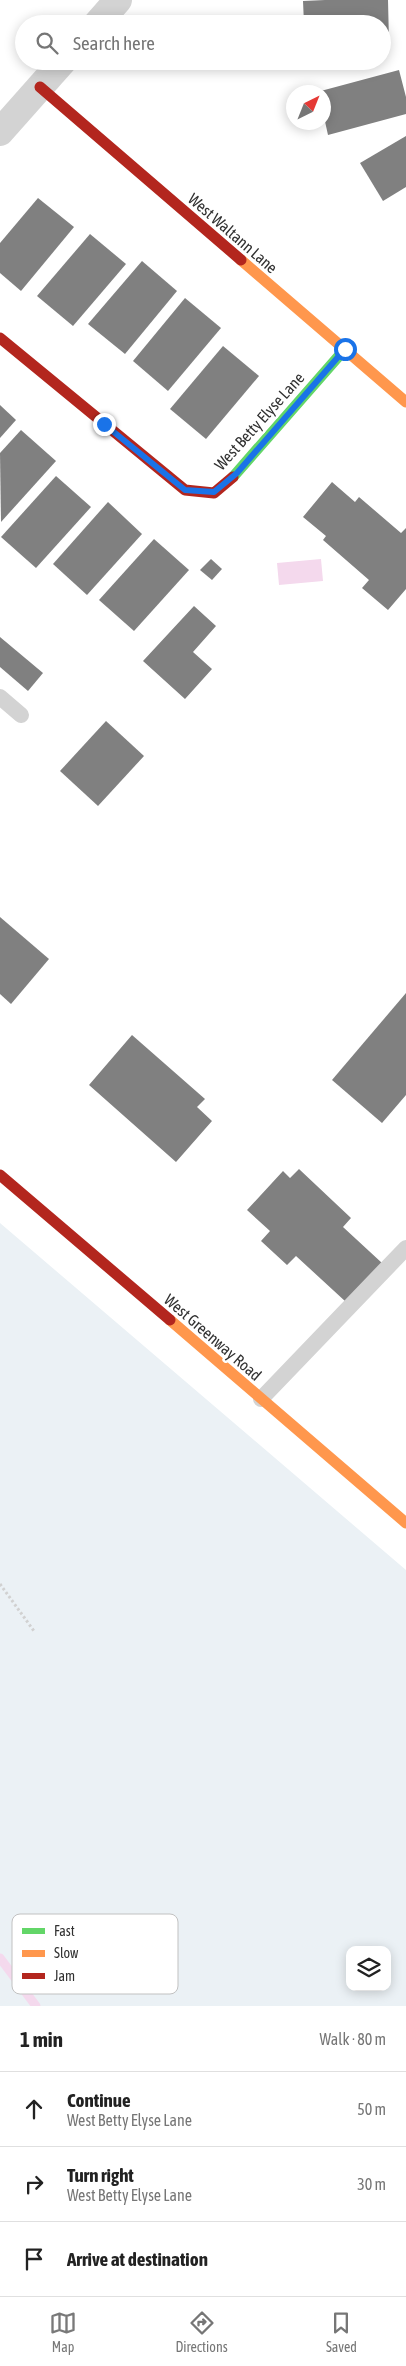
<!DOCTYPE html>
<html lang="en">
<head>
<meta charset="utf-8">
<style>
	:root { --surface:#fff; --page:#f2f2f2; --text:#222; --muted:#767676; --line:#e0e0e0; --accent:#797979 }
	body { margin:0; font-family:"Asap Condensed",sans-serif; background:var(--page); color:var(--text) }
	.controls { position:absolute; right:15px; bottom:15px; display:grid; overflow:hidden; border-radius:10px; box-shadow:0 2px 12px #0003 }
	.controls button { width:45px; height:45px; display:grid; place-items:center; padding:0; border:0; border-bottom:1px solid var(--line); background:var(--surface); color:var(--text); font:25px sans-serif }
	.compass { position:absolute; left:286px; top:85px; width:45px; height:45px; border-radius:50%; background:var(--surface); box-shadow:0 2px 12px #0003; rotate:43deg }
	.stop { position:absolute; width:15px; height:15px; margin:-11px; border:4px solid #1a73e8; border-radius:50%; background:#fff }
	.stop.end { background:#1a73e8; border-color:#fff; box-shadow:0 1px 5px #0008 }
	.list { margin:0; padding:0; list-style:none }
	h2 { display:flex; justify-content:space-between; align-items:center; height:65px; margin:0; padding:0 20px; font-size:21px }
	h2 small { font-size:16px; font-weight:400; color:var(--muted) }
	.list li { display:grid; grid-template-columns:32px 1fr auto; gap:15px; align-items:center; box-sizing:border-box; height:75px; padding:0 20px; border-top:1px solid var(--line) }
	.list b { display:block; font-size:19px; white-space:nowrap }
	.list p { margin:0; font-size:16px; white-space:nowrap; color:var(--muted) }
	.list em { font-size:16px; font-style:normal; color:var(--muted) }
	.icon { flex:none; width:28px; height:28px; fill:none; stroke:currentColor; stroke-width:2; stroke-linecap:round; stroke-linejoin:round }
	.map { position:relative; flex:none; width:406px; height:2006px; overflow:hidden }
	.search { position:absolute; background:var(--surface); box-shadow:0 2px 12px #0003; left:15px; right:15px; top:15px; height:55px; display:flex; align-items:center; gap:12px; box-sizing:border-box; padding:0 18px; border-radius:28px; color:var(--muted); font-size:19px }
	.sheet { height:290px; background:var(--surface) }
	nav { display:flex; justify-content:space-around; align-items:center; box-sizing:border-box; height:70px; border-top:1px solid var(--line); background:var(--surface); font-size:14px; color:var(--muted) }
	nav a { display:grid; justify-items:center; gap:2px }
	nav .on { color:var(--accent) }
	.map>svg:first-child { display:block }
	.green { fill:#ebf1f5; fill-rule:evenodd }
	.water { fill:#f4d9ed }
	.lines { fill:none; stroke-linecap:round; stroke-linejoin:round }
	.stream { stroke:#f4d9ed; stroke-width:9 }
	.building { fill:#808080 }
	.path { stroke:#d1d1d1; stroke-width:3; stroke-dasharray:2.5 2.5; stroke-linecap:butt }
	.lane { stroke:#d3d3d3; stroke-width:16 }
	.street { stroke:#d3d3d3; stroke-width:28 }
	.fast { stroke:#63d668; stroke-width:11 }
	.slow { stroke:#ff974d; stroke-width:11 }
	.jam { stroke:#b3261e; stroke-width:11 }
	.route { stroke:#1a73e8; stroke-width:6 }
	.labels { text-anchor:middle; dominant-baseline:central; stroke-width:5; stroke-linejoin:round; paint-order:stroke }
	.street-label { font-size:16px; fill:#313131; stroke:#fff }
	.key { fill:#fff; stroke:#c1c1c1; stroke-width:1 }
	.key-label { font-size:14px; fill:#313131 }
</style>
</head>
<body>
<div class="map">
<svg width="406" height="2006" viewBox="0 0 406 2006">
	<rect width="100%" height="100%" fill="#fff"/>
	<path class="green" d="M0 1223 406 1570V2006H0ZM350 1950H387V1987H350Z"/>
	<path class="water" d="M321 559 323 581 279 585 277 563Z"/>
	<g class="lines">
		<path class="stream" d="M0 1958 36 2006"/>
	</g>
	<g class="building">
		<path d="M325 0H388L389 42 382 43V24H304L303 1Z"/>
		<path d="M399 70 406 97V114L328 135 324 117V92H317Z"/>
		<path d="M406 136V187L383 201 360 163Z"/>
		<path d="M38 198 74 227 21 291 0 273V243Z"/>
		<path d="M90 234 126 264 73 326 37 296Z"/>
		<path d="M142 261 177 291 125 354 88 324Z"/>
		<path d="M185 298 221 328 168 391 133 361Z"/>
		<path d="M223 346 259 376 206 439 170 409Z"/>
		<path d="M0 405 16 420 0 438Z"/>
		<path d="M21 430 56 461 1 522 0 453Z"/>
		<path d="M56 476 91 507 36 568 1 537Z"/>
		<path d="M332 482 355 502 359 497 401 533 406 528V589L388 610 362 588 369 580 323 540 326 536 303 517Z"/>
		<path d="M108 502 142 534 87 595 53 564Z"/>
		<path d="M154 539 189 570 134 631 99 600Z"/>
		<path d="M211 559 222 569 212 580 200 570Z"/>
		<path d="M194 606 216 626 193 652 212 669 185 699 143 661Z"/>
		<path d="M0 637 43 673 28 691 0 667Z"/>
		<path d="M106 721 144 756 98 806 60 771Z"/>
		<path d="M0 917 49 959 11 1004 0 994Z"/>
		<path d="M406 993V1095L382 1123 332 1080Z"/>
		<path d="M132 1035 205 1099 197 1107 212 1121 176 1162 89 1085Z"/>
		<path d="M299 1169 351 1218 343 1227 382 1263 346 1302 296 1256 287 1265 261 1241 270 1231 247 1210 283 1171 290 1178Z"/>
	</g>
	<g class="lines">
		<path class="path" d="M0 1584 34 1631"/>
		<g class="lane">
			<path d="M0 697 21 715"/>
			<path d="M261 1399 406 1248"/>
		</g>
		<g class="street">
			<path d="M97 24 118 0"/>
			<path d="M0 132 63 61"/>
		</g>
		<path class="fast" d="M233 477 345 349"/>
		<g class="slow">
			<path d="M241 260 406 402"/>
			<path d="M170 1320 406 1523"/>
		</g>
		<g class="jam">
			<path d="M40 87 241 260"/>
			<path d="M0 338 185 490 214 493 233 477"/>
			<path d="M0 1175 170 1320"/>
		</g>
	</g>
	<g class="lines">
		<path class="route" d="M104 424 185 490 214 492 237 473 345 349"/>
	</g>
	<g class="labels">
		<g class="street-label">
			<text transform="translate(233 233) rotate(41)">West Waltann Lane</text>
			<text transform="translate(259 421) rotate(-48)">West Betty Elyse Lane</text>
			<text transform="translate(213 1337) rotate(41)">West Greenway Road</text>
		</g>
	</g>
	<rect x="12" y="1914" width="166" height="80" rx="8" class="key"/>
	<rect x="22" y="1928" width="23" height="6" fill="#63d668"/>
	<rect x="22" y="1950" width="23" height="7" fill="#ff974d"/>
	<rect x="22" y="1973" width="23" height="6" fill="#b3261e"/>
	<g class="key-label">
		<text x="54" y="1936">Fast</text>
		<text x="54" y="1958">Slow</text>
		<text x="54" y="1981">Jam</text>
	</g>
</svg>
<div class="controls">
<button><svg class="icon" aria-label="layers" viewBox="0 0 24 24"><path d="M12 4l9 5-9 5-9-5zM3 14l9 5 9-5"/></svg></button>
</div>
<svg class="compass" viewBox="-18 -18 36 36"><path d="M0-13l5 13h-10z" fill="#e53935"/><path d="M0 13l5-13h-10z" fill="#767676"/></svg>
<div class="stop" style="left:345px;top:349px"></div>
<div class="stop end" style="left:104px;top:424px"></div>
<div class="search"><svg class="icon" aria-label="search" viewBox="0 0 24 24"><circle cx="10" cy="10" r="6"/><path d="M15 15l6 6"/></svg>Search here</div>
</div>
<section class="sheet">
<h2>1 min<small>Walk · 80 m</small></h2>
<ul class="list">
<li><svg class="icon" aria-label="ahead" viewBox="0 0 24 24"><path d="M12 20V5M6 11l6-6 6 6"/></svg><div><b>Continue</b><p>West Betty Elyse Lane</p></div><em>50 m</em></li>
<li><svg class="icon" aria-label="right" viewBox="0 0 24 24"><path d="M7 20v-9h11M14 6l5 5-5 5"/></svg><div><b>Turn right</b><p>West Betty Elyse Lane</p></div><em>30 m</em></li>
<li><svg class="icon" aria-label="arrive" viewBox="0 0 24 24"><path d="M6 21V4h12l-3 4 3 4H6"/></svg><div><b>Arrive at destination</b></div></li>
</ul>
</section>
<nav>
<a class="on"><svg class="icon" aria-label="map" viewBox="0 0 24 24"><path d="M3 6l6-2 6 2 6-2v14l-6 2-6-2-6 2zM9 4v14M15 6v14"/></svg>Map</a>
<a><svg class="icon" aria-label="directions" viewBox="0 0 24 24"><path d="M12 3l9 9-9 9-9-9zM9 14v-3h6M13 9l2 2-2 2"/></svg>Directions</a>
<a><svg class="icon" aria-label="saved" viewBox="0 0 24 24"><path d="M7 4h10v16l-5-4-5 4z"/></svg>Saved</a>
</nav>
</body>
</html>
